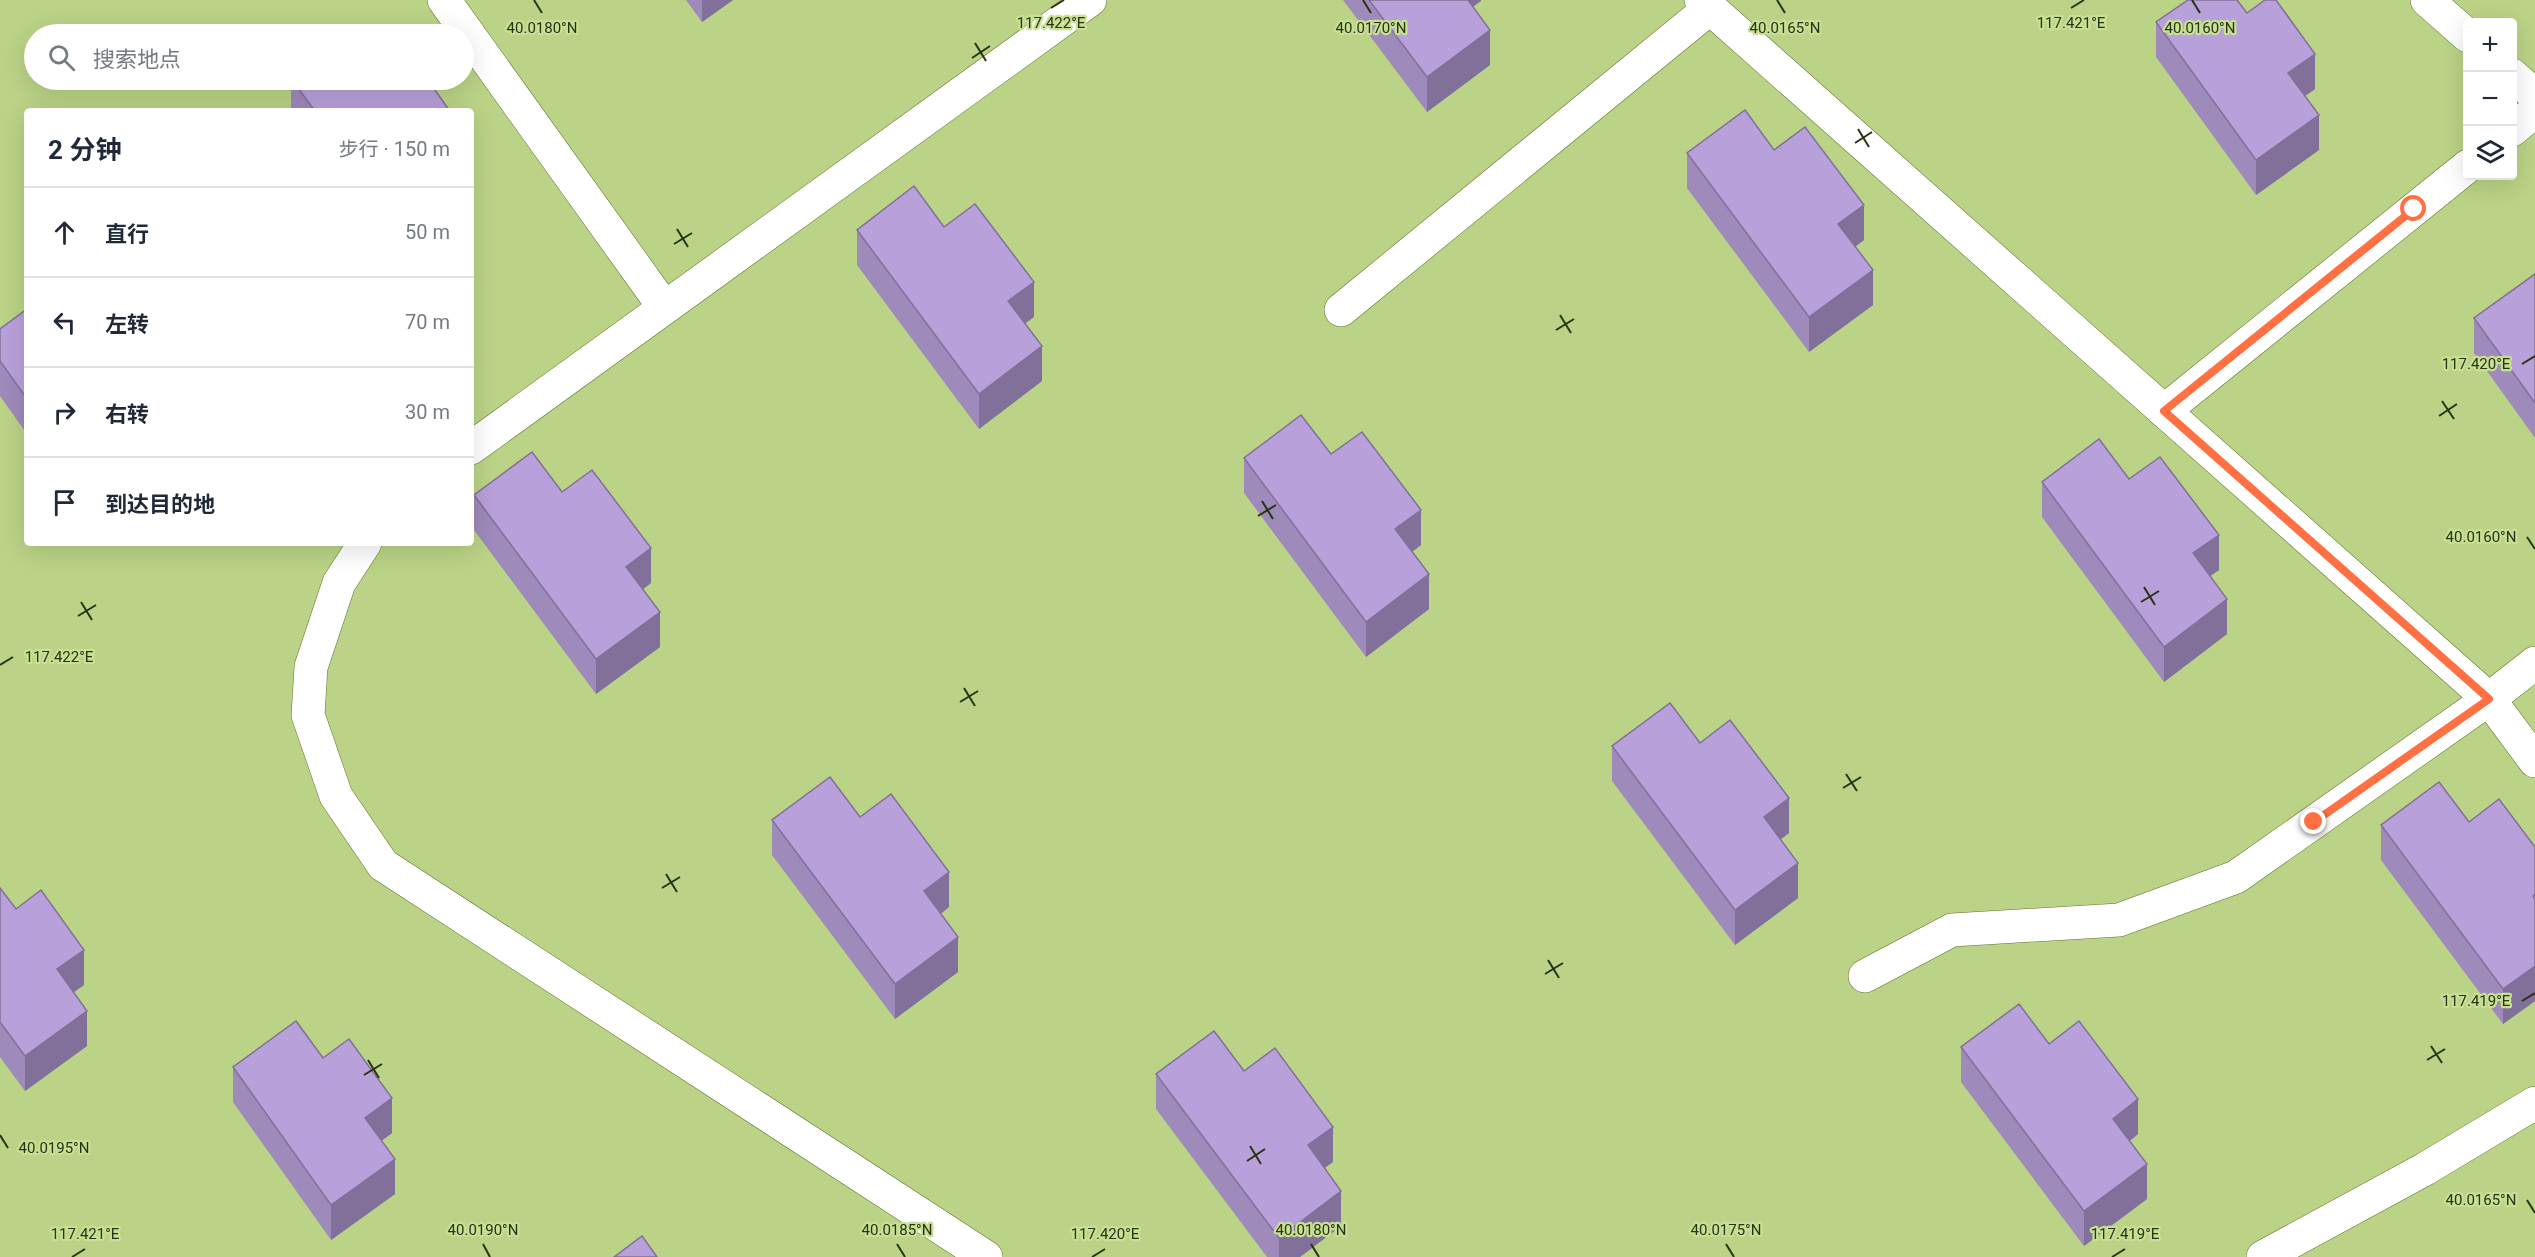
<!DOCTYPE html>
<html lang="zh">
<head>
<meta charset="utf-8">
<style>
	:root { --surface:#fff; --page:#f2f2f3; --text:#1f2937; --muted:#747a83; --line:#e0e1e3 }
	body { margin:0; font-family:Roboto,"Noto Sans SC",sans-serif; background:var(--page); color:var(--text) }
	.controls { position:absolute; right:18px; top:18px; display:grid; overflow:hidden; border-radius:6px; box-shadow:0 6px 24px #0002 }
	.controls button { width:54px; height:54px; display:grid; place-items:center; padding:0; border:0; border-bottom:2px solid var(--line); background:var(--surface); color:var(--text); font:30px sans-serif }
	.stop { position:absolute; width:18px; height:18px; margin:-14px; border:4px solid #ff7043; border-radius:50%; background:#fff }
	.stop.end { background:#ff7043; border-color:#fff; box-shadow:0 2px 6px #0008 }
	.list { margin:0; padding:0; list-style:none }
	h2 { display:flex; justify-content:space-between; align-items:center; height:78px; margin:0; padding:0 24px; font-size:26px }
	h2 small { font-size:20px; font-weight:400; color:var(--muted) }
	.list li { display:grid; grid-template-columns:39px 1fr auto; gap:18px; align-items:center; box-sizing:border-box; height:90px; padding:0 24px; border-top:2px solid var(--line) }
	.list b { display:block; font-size:22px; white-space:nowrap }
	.list em { font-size:20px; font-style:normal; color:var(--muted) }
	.icon { flex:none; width:33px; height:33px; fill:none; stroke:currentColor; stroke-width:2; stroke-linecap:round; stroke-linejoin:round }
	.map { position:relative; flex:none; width:2535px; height:1257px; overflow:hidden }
	.search { position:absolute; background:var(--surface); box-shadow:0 6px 24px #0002; left:24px; top:24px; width:450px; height:66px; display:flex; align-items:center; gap:15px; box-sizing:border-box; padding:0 21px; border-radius:33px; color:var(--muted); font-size:22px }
	.panel { position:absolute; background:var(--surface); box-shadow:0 6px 24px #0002; left:24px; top:108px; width:450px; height:438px; border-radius:6px }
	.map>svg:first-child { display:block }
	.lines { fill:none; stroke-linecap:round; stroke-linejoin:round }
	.minor-casing { stroke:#5e7328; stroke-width:34 }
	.minor { stroke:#fff; stroke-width:33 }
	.wall { fill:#9e8abb }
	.shaded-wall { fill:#817099 }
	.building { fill:#b8a0da; stroke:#817099; stroke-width:1.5 }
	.route { stroke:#ff7043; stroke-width:8 }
	.ticks { fill:none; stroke:#293313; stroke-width:2 }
	.ticks-label { font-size:15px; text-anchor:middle; fill:#293313; stroke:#c7e093; stroke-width:4.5; stroke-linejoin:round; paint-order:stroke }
</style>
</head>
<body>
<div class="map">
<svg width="2535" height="1257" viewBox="0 0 2535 1257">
	<rect width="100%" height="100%" fill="#bad386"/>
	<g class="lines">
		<defs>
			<g id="minor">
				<path d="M444 0 664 307"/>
				<path d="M1701 0 2489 699 2535 761"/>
				<path d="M2427 0 2468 36"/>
				<path d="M2512 75 2535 95"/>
				<path d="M2512 130 2535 111"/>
				<path d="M1341 310 1710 8"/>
				<path d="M2164 411 2468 166"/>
				<path d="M471 448 1090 0"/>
				<path d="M365 543 339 583 311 667 308 715 336 796 383 865 986 1257"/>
				<path d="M1865 976 1952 930 2119 920 2236 877 2489 699 2535 663"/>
				<path d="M2263 1257 2425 1169 2535 1103"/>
			</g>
		</defs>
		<use href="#minor" class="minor-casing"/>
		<use href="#minor" class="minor"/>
	</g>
	<g class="wall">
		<path d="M686 0H733L702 22Z"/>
		<path d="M1343 0H1481L1473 7 1490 65 1427 112Z"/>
		<path d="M2247 13 2315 89 2305 96 2319 150 2256 195 2156 57V22Z"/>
		<path d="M291 80H428L449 111H291Z"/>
		<path d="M1687 153 1864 240 1855 247 1873 305 1809 352 1687 188Z"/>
		<path d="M944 227 1034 317 1025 323 1042 381 979 429 857 265V230Z"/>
		<path d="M2535 274V438L2474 353V318Z"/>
		<path d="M27 309V434L0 396V329Z"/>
		<path d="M1331 454 1421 545 1412 552 1429 609 1366 657 1244 493V458Z"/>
		<path d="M2129 479 2219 570 2210 576 2227 634 2164 682 2042 517V482Z"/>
		<path d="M562 492 651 583 642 589 660 647 596 694 474 530V495Z"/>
		<path d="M1700 743 1789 833 1780 840 1798 898 1735 945 1612 781V746Z"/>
		<path d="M772 820 949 907 941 914 958 972 895 1019 772 855Z"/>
		<path d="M2381 825 2535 847V1001L2503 1024 2381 860Z"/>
		<path d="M0 888 16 909 84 985 74 992 87 1046 25 1091 0 1057Z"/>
		<path d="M2049 1044 2138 1134 2130 1141 2147 1199 2084 1246 1961 1082V1047Z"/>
		<path d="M323 1058 392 1133 381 1141 395 1194 331 1240 233 1102V1067Z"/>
		<path d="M1244 1071 1333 1162 1324 1168 1341 1226 1300 1257H1267L1156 1109V1074Z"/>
	</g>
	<g class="shaded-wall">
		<path d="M702 0H733L702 22Z"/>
		<path d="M1456 0H1481V1L1456 19Z"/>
		<path d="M1490 30V65L1427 112V77Z"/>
		<path d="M2315 54V89L2288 108V73Z"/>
		<path d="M2319 115V150L2256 195V160Z"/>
		<path d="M1864 205V240L1838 259V224Z"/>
		<path d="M1873 270V305L1809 352V317Z"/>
		<path d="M1034 282V317L1008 336V301Z"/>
		<path d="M1042 346V381L979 429V394Z"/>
		<path d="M1421 510V545L1395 564V529Z"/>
		<path d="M2219 535V570L2193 588V553Z"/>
		<path d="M651 548V583L626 602V567Z"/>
		<path d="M1429 574V609L1366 657V622Z"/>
		<path d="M2227 599V634L2164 682V647Z"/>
		<path d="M660 612V647L596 694V659Z"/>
		<path d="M1789 798V833L1764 852V817Z"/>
		<path d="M1798 863V898L1735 945V910Z"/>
		<path d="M949 872V907L924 926V891Z"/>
		<path d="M958 937V972L895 1019V984Z"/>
		<path d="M84 950V985L57 1004V969Z"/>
		<path d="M2535 966V1001L2503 1024V989Z"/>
		<path d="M87 1011V1046L25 1091V1056Z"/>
		<path d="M392 1098V1133L365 1153V1118Z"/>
		<path d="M2138 1099V1134L2113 1154V1119Z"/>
		<path d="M1333 1127V1162L1308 1180V1145Z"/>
		<path d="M395 1159V1194L331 1240V1205Z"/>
		<path d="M2147 1164V1199L2084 1246V1211Z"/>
		<path d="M1341 1191V1226L1300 1257H1279V1238Z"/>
	</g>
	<g class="building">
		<path d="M1369 0H1468L1490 30 1427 77Z"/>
		<path d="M2188 0H2237L2247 13 2265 0H2276L2315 54 2288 73 2319 115 2256 160 2156 22Z"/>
		<path d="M292 80H428L449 110 447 111H315Z"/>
		<path d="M1745 110 1774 150 1805 127 1864 205 1838 224 1873 270 1809 317 1687 153Z"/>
		<path d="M914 186 944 227 975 204 1034 282 1008 301 1042 346 979 394 857 230Z"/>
		<path d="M2535 274V403L2474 318Z"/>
		<path d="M27 309V399L0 361V329Z"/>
		<path d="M1301 415 1331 454 1362 432 1421 510 1395 529 1429 574 1366 622 1244 458Z"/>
		<path d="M2099 439 2129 479 2160 457 2219 535 2193 553 2227 599 2164 647 2042 482Z"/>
		<path d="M532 452 562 492 592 470 651 548 626 567 660 612 596 659 474 495Z"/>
		<path d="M1670 703 1700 743 1730 720 1789 798 1764 817 1798 863 1735 910 1612 746Z"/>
		<path d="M830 777 860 817 891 794 949 872 924 891 958 937 895 984 772 820Z"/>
		<path d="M2439 782 2469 822 2499 799 2535 847V894L2533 896 2535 900V966L2503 989 2381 825Z"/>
		<path d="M0 888 16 909 41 890 84 950 57 969 87 1011 25 1056 0 1022Z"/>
		<path d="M2019 1004 2049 1044 2079 1021 2138 1099 2113 1119 2147 1164 2084 1211 1961 1047Z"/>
		<path d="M296 1021 323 1058 349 1039 392 1098 365 1118 395 1159 331 1205 233 1067Z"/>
		<path d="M1214 1031 1244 1071 1275 1048 1333 1127 1308 1145 1341 1191 1279 1238 1156 1074Z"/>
		<path d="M642 1236 657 1257H614Z"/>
	</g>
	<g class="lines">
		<path class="route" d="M2314 822 2489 699 2164 411 2414 209"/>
	</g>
	<path class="ticks" d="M534 0 542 13M1363 0 1371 13M1777 0 1785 13M2192 0 2200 13M1051 8 1064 0M2071 8 2084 0M975 43 986 61M972 58 990 46M1858 129 1869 147M1855 143 1872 132M677 229 688 247M674 244 692 233M1560 315 1571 333M1556 330 1574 319M2522 364 2535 356M2442 401 2454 419M2439 416 2457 404M1262 501 1273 519M1258 516 1276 505M2527 537 2535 549M2144 587 2155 605M81 602 92 620M2141 602 2159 591M78 616 96 605M0 665 13 657M964 688 975 706M960 702 978 691M1846 774 1857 791M1843 788 1861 777M666 874 677 892M662 888 680 877M1548 960 1559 978M1545 974 1563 963M2522 1001 2535 993M2431 1046 2442 1063M368 1060 379 1078M2427 1060 2445 1049M364 1075 382 1064M0 1135 8 1148M1250 1146 1261 1164M1247 1161 1265 1149M2527 1200 2535 1213M483 1244 490 1257M897 1244 905 1257M1311 1244 1319 1257M1726 1244 1734 1257M72 1257 85 1249M1092 1257 1105 1249M2112 1257 2125 1249"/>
	<g class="ticks-label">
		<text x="2071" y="28">117.421°E</text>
		<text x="1051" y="28">117.422°E</text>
		<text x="2200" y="33">40.0160°N</text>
		<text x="542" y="33">40.0180°N</text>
		<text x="1371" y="33">40.0170°N</text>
		<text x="1785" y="33">40.0165°N</text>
		<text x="2476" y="369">117.420°E</text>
		<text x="2481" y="542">40.0160°N</text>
		<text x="59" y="662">117.422°E</text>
		<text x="2476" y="1006">117.419°E</text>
		<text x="54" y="1153">40.0195°N</text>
		<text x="2481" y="1205">40.0165°N</text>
		<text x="483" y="1235">40.0190°N</text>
		<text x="897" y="1235">40.0185°N</text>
		<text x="1311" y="1235">40.0180°N</text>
		<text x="1726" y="1235">40.0175°N</text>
		<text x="85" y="1239">117.421°E</text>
		<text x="1105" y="1239">117.420°E</text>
		<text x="2125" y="1239">117.419°E</text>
	</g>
</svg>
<div class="controls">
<button>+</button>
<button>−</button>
<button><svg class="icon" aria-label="layers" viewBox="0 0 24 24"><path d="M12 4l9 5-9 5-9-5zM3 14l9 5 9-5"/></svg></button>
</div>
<div class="stop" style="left:2414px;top:209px"></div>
<div class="stop end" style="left:2314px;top:822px"></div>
<div class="search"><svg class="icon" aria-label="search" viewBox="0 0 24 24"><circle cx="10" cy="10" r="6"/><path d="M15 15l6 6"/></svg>搜索地点</div>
<section class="panel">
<h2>2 分钟<small>步行 · 150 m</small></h2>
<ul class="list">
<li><svg class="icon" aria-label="ahead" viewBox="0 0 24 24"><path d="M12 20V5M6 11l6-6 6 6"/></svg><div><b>直行</b></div><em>50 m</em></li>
<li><svg class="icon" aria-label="left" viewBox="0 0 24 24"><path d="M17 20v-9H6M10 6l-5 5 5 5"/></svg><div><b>左转</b></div><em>70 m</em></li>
<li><svg class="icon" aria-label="right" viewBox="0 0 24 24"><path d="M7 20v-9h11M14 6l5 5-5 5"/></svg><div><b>右转</b></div><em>30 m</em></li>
<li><svg class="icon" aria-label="arrive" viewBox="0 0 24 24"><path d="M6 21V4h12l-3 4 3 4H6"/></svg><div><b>到达目的地</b></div></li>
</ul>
</section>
</div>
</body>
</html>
